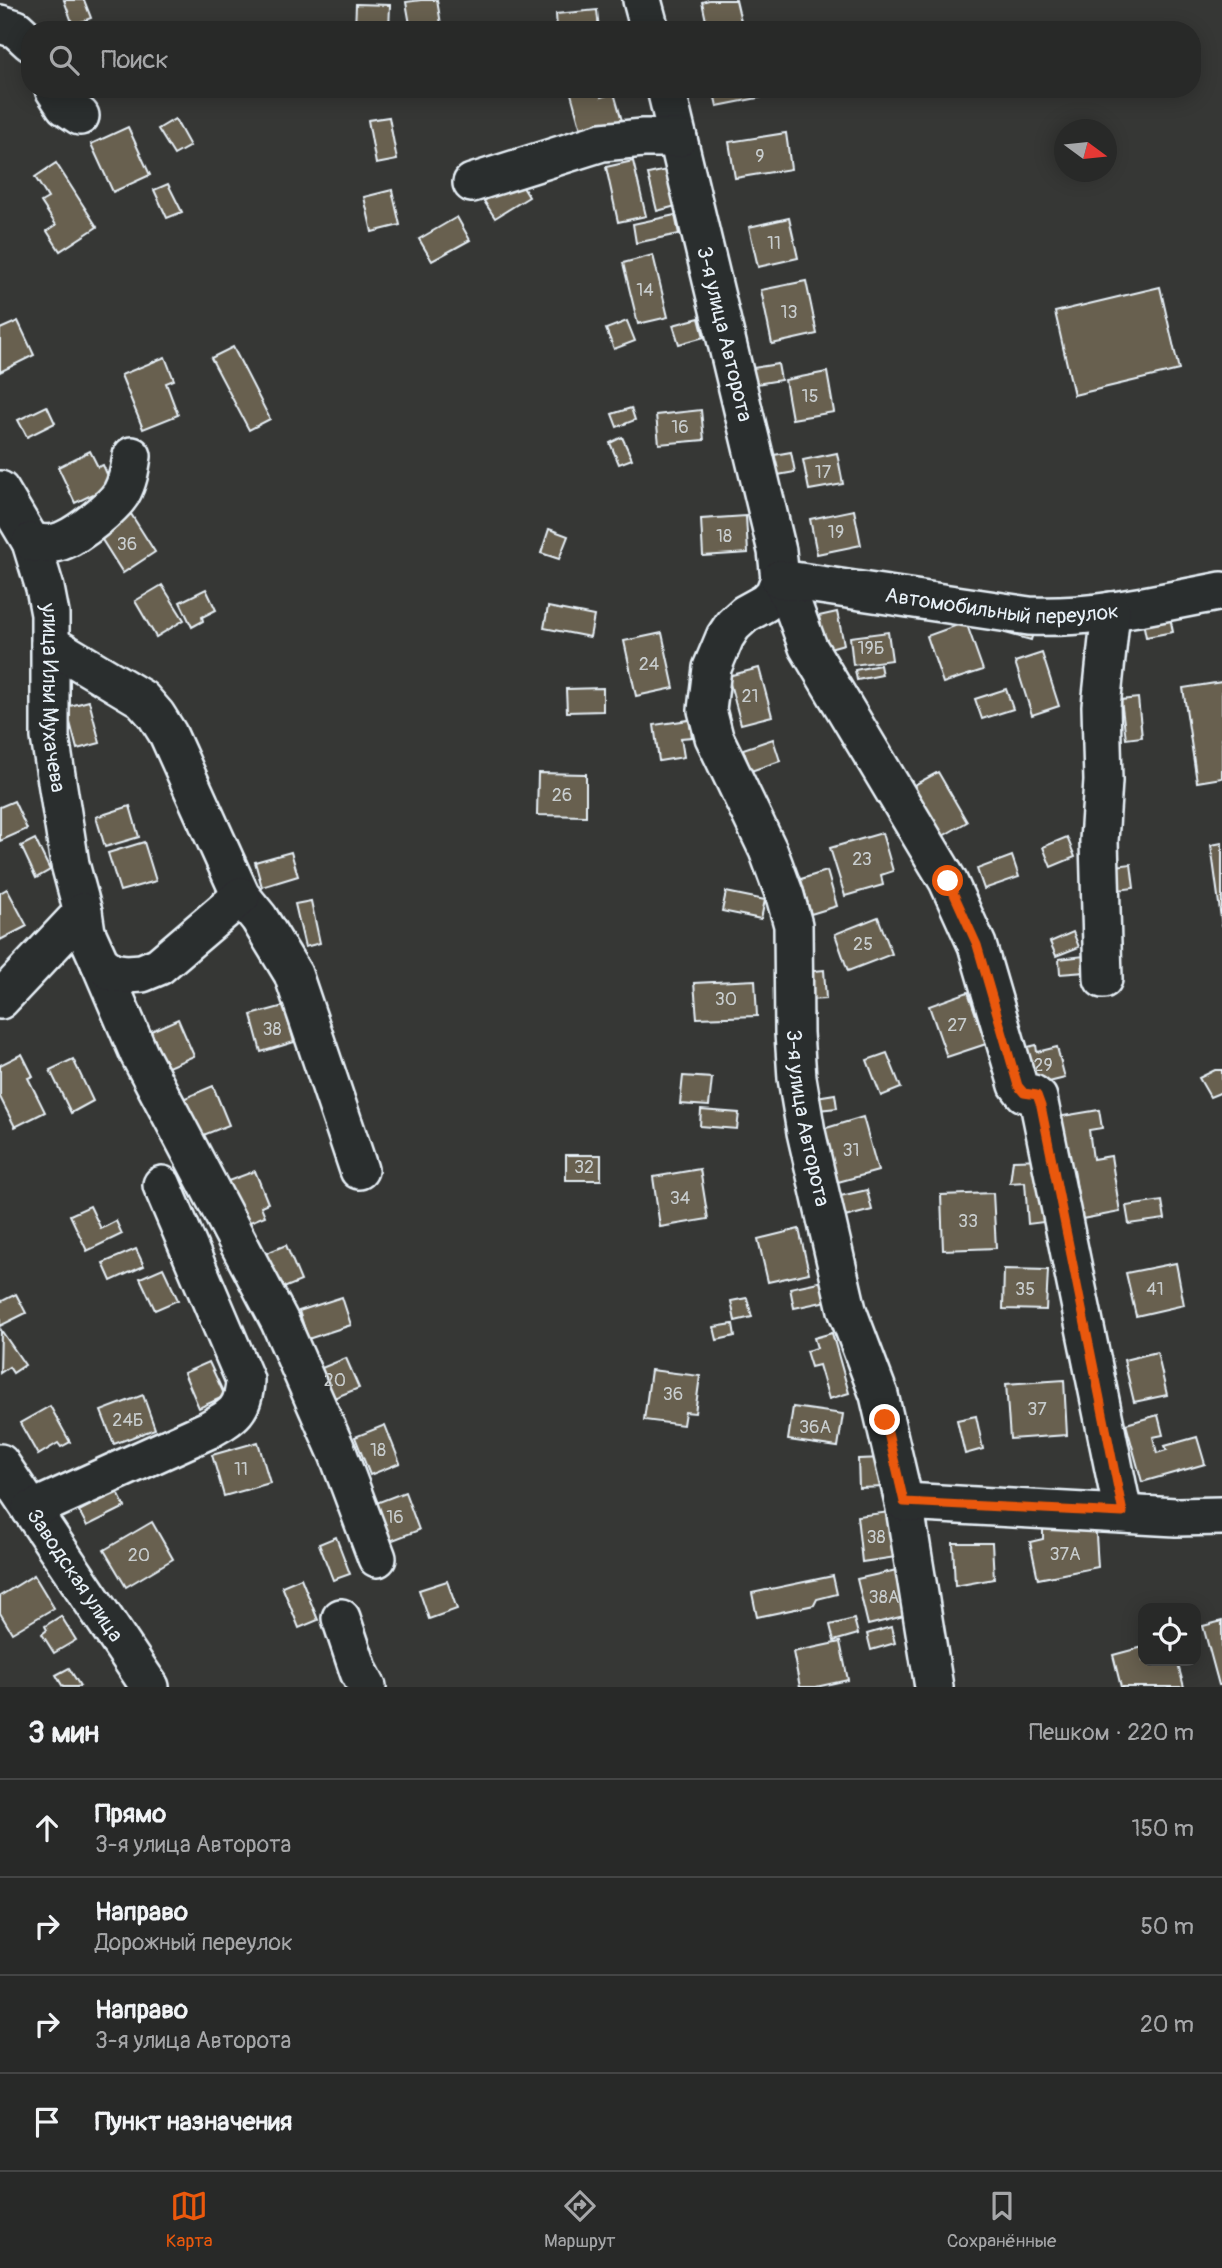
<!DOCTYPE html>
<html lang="ru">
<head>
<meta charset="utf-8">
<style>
	:root { --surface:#282928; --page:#343534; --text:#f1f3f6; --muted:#a5a6a8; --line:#444545; --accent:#ea580c }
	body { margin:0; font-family:Pangolin,sans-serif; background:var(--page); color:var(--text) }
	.controls { position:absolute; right:21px; bottom:21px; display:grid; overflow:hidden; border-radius:14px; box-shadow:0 4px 18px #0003 }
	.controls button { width:63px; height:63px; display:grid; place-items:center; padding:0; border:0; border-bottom:2px solid var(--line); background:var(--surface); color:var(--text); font:35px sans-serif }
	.compass { position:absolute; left:1054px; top:119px; width:63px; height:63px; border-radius:50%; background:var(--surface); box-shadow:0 4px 18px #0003; rotate:105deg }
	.stop { position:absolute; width:21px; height:21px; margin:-16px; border:5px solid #ea580c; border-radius:50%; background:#fff }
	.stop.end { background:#ea580c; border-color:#fff; box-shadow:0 2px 7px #0008 }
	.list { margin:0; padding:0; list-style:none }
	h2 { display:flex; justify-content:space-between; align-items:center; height:91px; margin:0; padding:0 28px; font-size:30px }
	h2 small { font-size:23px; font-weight:400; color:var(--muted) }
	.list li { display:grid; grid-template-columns:46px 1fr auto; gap:21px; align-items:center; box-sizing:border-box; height:98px; padding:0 28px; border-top:2px solid var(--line) }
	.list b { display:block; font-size:26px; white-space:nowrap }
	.list p { margin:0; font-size:23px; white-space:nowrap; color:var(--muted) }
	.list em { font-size:23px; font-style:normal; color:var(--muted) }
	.icon { flex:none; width:38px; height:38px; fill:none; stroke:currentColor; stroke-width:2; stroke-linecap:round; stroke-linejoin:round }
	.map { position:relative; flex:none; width:1222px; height:1687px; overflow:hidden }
	.search { position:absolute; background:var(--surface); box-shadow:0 4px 18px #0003; left:21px; right:21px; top:21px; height:77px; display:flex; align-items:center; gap:18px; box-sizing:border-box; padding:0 24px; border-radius:28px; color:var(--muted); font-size:26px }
	.sheet { height:483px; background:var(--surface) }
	nav { display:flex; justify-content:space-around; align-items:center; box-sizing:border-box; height:98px; border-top:2px solid var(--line); background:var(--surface); font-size:19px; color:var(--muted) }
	nav a { display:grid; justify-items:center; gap:4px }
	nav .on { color:var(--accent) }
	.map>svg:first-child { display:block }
	.building { fill:#676050; stroke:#e8f1f8; stroke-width:2 }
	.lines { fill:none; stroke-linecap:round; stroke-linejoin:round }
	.minor-casing { stroke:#e8f1f8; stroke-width:42 }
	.minor { stroke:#2a2d2e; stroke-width:37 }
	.route { stroke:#ea580c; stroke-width:9 }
	.labels { text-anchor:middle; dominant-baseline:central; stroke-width:5; stroke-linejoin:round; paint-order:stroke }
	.number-label { font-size:18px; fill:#c8cdce }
	.street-label { font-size:21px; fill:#e8f1f8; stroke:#2a2d2e }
</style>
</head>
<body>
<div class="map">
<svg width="1222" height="1687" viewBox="0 0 1222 1687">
	<rect width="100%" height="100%" fill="#363735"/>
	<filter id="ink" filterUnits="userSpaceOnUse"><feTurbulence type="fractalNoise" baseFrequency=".0143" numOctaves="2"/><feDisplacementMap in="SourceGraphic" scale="14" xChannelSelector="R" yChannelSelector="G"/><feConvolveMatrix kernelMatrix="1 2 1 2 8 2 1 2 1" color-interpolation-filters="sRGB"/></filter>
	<g filter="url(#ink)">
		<g class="building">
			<path d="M64 0H84L91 18 73 25Z"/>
			<path d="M421 0H437L442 30H411L406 2Z"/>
			<path d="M709 0H736L743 30H708L702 2Z"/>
			<path d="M356 4 390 5 389 30H355Z"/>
			<path d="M597 10 599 30H557L556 14Z"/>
			<path d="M573 89H599L601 97 614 93 623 124 583 137 570 90Z"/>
			<path d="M713 89H766L768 96 717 106Z"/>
			<path d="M389 117 397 160 376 164 368 120Z"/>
			<path d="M175 119 190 146 174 155 158 129Z"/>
			<path d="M128 127 150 175 113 192 91 144Z"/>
			<path d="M786 133 791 169 735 178 729 142Z"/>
			<path d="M633 161 646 216 618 222 606 167Z"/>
			<path d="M56 163 97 227 60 251 47 231 56 225 41 202 48 198 35 177Z"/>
			<path d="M667 170 676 206 657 211 648 174Z"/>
			<path d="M518 179 529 197 495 218 484 201Z"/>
			<path d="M168 184 182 212 167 218 154 190Z"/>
			<path d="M392 190 400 225 372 232 364 197Z"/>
			<path d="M675 215 679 234 636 243 633 224Z"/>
			<path d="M457 217 470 240 432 261 419 239Z"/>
			<path d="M789 218 798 258 758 267 749 227Z"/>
			<path d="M653 255 668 317 638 324 623 263Z"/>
			<path d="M806 281 817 334 772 344 761 290Z"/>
			<path d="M1160 287 1179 370 1074 395 1055 312Z"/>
			<path d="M699 318 704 337 679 344 673 325Z"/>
			<path d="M18 321 34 355 0 372V329Z"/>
			<path d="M627 321 635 341 614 349 606 329Z"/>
			<path d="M233 347 270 419 249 430 211 358Z"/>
			<path d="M165 357 174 380 166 383 178 415 143 429 121 375Z"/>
			<path d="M778 364 781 380 756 384 753 368Z"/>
			<path d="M827 372 834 412 792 419 785 380Z"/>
			<path d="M47 406 55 423 27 437 18 420Z"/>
			<path d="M631 408 635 420 617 427 612 414Z"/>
			<path d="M701 410 704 440 659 444 656 415Z"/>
			<path d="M622 437 632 459 619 464 610 443Z"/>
			<path d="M90 451 98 467 103 465 112 485 75 503 58 467Z"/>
			<path d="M791 452 795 472 772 476 768 456Z"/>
			<path d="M837 453 843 484 809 490 803 460Z"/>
			<path d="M854 510 861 545 817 554 810 519Z"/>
			<path d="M131 514 155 552 123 573 99 535Z"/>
			<path d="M746 516 748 553 703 556 701 519Z"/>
			<path d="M549 529 568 536 559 559 541 553Z"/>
			<path d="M162 585 184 620 156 637 135 601Z"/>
			<path d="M206 589 216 610 202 617 203 621 192 627 180 602Z"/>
			<path d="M548 607 594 616 590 637 544 628Z"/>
			<path d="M837 612 844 644 826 649 819 616Z"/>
			<path d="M1170 617 1173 632 1146 637 1143 622Z"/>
			<path d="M1005 621 1034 630 1031 640 1005 633Z"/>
			<path d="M966 622 983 670 943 683 927 636Z"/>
			<path d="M888 632 892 660 853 665 850 637Z"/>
			<path d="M662 633 674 688 636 696 624 641Z"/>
			<path d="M1042 653 1059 706 1032 715 1015 662Z"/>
			<path d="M880 665 882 675 857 680 855 670Z"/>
			<path d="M759 668 772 716 741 724 728 676Z"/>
			<path d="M1222 682V778L1197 782 1183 688Z"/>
			<path d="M603 688V711L567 712 566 689Z"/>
			<path d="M1006 689 1013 709 982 719 975 699Z"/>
			<path d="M1138 698 1142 737 1126 739 1121 700Z"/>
			<path d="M89 701 100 743 77 749 66 707Z"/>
			<path d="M689 720 692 737 681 738 684 757 659 761 654 725Z"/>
			<path d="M773 739 780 761 751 771 743 749Z"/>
			<path d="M938 772 967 822 936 840 907 789Z"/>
			<path d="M538 773 586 774V816L537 815Z"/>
			<path d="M14 801 27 829 0 841V807Z"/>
			<path d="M130 806 139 837 105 847 96 817Z"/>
			<path d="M882 833 893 871 881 875 883 885 845 896 830 848Z"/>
			<path d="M1067 837 1075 857 1051 867 1043 847Z"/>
			<path d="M35 839 50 870 36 878 21 846Z"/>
			<path d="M144 842 156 881 120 891 108 853Z"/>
			<path d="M1222 843V926L1211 845Z"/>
			<path d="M291 852 298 876 262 887 255 862Z"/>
			<path d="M1012 856 1019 877 984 889 977 869Z"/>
			<path d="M1131 864 1134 888 1110 891 1107 867Z"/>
			<path d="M827 871 837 906 811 914 801 879Z"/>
			<path d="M7 889 27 926 0 940V893Z"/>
			<path d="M726 892 765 900 761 919 722 911Z"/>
			<path d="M311 901 320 943 305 947 295 904Z"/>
			<path d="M878 917 892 954 848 971 835 934Z"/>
			<path d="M1073 932 1079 947 1056 956 1050 942Z"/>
			<path d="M1084 956 1085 972 1060 974 1059 959Z"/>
			<path d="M824 970 826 999 807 1000 804 972Z"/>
			<path d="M755 980 757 1016 697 1018 694 983Z"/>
			<path d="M968 992 986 1044 947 1057 929 1006Z"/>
			<path d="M284 1006 294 1042 261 1052 251 1015Z"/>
			<path d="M178 1019 194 1056 166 1068 151 1031Z"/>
			<path d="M1036 1045 1037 1052 1057 1047 1065 1078 1029 1087 1020 1049Z"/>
			<path d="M887 1053 901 1088 881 1096 867 1060Z"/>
			<path d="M22 1054 33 1076 28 1078 45 1112 15 1127 0 1097V1065Z"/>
			<path d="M73 1059 93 1101 71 1113 50 1070Z"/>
			<path d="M1215 1070H1222V1092L1210 1097 1199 1078Z"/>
			<path d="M683 1076 712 1078 709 1106 680 1104Z"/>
			<path d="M213 1086 229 1125 201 1136 185 1098Z"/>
			<path d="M835 1094 837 1108 818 1110 816 1097Z"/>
			<path d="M701 1110 739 1113 737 1129 700 1126Z"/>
			<path d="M1099 1110 1102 1128 1089 1130 1093 1159 1111 1156 1120 1212 1082 1219 1074 1170 1066 1172 1057 1117Z"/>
			<path d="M863 1117 878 1171 838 1182 823 1129Z"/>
			<rect x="566" y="1155" width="35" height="25"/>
			<path d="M1044 1159 1052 1221 1028 1224 1025 1182 1010 1183 1013 1160Z"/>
			<path d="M700 1169 708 1219 660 1227 653 1177Z"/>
			<path d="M255 1171 268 1203 261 1206 265 1216 245 1224 228 1181Z"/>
			<path d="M867 1190 872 1210 841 1218 836 1197Z"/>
			<path d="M993 1193 996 1248 943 1250 941 1195Z"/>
			<path d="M1162 1201 1165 1219 1129 1224 1126 1206Z"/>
			<path d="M90 1206 101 1229 116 1221 122 1234 87 1251 70 1215Z"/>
			<path d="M799 1229 809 1273 768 1282 758 1239Z"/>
			<path d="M286 1245 301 1281 279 1290 264 1254Z"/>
			<path d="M136 1249 144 1266 111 1281 103 1263Z"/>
			<path d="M1176 1263 1184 1305 1136 1316 1126 1273Z"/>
			<path d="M163 1268 178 1300 155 1310 140 1278Z"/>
			<path d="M1004 1269 1048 1270 1046 1310 1003 1309Z"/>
			<path d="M823 1281 827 1301 794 1308 790 1288Z"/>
			<path d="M16 1294 26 1313 0 1326V1302Z"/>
			<path d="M342 1297 351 1325 308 1339 299 1311Z"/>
			<path d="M747 1298 752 1317 735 1321 731 1301Z"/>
			<path d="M733 1324 735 1336 717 1340 714 1327Z"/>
			<path d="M1 1330 25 1365 13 1373 9 1367 0 1373Z"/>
			<path d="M832 1333 849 1393 829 1399 819 1365 811 1367 806 1351 817 1348 814 1338Z"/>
			<path d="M1157 1352 1167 1395 1134 1402 1124 1360Z"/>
			<path d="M346 1358 359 1388 324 1402 312 1372Z"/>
			<path d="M209 1362 225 1396 199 1408 184 1373Z"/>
			<path d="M651 1370 700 1376 695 1413 685 1412 683 1425 644 1420Z"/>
			<path d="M1064 1380 1067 1435 1010 1439 1006 1384Z"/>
			<path d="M143 1395 155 1429 114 1444 101 1411Z"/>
			<path d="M50 1406 70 1442 61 1447 58 1443 38 1455 20 1423Z"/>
			<path d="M793 1407 843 1414 838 1447 788 1440Z"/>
			<path d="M1158 1415 1163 1435 1153 1437 1157 1453 1167 1450 1165 1446 1197 1437 1205 1464 1142 1482 1126 1424Z"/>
			<path d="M976 1416 983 1449 965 1454 957 1420Z"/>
			<path d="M385 1425 400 1463 370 1475 355 1437Z"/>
			<path d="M258 1442 270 1483 224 1496 212 1455Z"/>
			<path d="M884 1458 885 1487 859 1488 858 1459Z"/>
			<path d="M117 1491 125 1507 87 1526 79 1511Z"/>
			<path d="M405 1492 419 1530 385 1543 371 1505Z"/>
			<path d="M890 1512 896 1557 862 1562 857 1516Z"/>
			<path d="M1043 1520H1095L1098 1567 1038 1579 1030 1542 1043 1539Z"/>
			<path d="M152 1522 173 1559 126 1587 104 1550Z"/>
			<path d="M336 1537 350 1574 333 1580 319 1544Z"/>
			<path d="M953 1543H992L994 1579 955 1586Z"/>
			<path d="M901 1569 912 1614 868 1625 857 1579Z"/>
			<path d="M34 1575 54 1608 12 1633 0 1613V1596Z"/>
			<path d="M833 1576 837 1594 817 1599 814 1605 757 1617 752 1593Z"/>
			<path d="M301 1578 318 1620 299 1628 282 1586Z"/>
			<path d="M447 1581 457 1609 429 1619 419 1590Z"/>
			<path d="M61 1616 76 1640 54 1653 42 1634 47 1630 45 1626Z"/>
			<path d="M854 1619 858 1634 834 1641 830 1625Z"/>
			<path d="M1222 1621V1685H1219L1203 1626Z"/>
			<path d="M891 1627 895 1643 871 1650 867 1634Z"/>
			<path d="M840 1642 848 1680 816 1687H800L793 1652Z"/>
			<path d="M1143 1647V1661H1177L1184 1687H1121L1113 1655Z"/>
			<path d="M69 1668 80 1686 77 1687H63L56 1675Z"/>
		</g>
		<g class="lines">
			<defs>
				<g id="minor">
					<path d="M642 0 650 30"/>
					<path d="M0 24 16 29 30 42"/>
					<path d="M54 89 65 106 80 116"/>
					<path id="s1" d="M666 89 777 551 780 579 774 594 765 603 745 614 733 625 725 637 712 668 707 710 714 737 768 850 785 896 793 925 794 1033 797 1078 806 1132 847 1310 879 1395 904 1502 934 1687"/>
					<path d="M472 183 602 142 643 138H678"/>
					<path id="s2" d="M0 490 31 542 45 588 50 614V737L70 864 83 912"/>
					<path d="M31 542C41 544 54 545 64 540 79 534 112 508 121 494 128 482 130 469 132 456"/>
					<path d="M780 579 790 598 808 647 948 881 977 945 1018 1085 1024 1093 1033 1094 1038 1098 1123 1513"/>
					<path id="s3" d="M780 579 1029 616C1094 619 1158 603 1222 591"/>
					<path d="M50 644 142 699 156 715 168 734 241 896 259 918 293 974 359 1170"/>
					<path d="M100 963 139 1054 280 1322 338 1454 377 1558"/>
					<path d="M1103 979 1099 841 1103 781 1101 706 1111 611"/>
					<path d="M0 1000 83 912 86 932 100 963 112 972 127 974 142 973 159 966 241 896"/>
					<path id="s4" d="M0 1463 150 1687"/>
					<path d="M904 1502 1176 1517 1222 1516"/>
					<path d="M31 1510 208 1430C233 1416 244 1410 245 1380L162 1185"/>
					<path d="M341 1618 359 1672 367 1687"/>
				</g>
			</defs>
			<use href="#minor" class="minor-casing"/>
			<use href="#minor" class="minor"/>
		</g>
	</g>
	<g class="lines" filter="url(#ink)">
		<path class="route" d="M885 1420 904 1502 1123 1513 1041 1106 1037 1095 1024 1093 1018 1086 977 945 948 881"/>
	</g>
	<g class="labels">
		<g class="number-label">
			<text x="760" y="156">9</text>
			<text x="774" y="243">11</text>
			<text x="645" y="290">14</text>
			<text x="789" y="312">13</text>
			<text x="810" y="396">15</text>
			<text x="680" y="427">16</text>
			<text x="823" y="472">17</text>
			<text x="836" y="532">19</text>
			<text x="724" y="536">18</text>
			<text x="127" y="544">36</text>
			<text x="871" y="648">19Б</text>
			<text x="649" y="664">24</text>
			<text x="750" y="696">21</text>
			<text x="562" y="795">26</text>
			<text x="862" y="859">23</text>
			<text x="863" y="944">25</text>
			<text x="726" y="999">30</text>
			<text x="957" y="1025">27</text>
			<text x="272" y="1029">38</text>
			<text x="1043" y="1065">29</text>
			<text x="851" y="1150">31</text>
			<text x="584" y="1167">32</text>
			<text x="680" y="1198">34</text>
			<text x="968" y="1221">33</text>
			<text x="1025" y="1289">35</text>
			<text x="1155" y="1289">41</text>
			<text x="335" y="1380">20</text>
			<text x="673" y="1394">36</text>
			<text x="1037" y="1409">37</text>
			<text x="128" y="1420">24Б</text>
			<text x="815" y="1427">36А</text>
			<text x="378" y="1450">18</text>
			<text x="241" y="1469">11</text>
			<text x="395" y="1517">16</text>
			<text x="876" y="1537">38</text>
			<text x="1065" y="1554">37А</text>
			<text x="139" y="1555">20</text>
			<text x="884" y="1597">38А</text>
		</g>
		<g class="street-label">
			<text stroke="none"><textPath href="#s1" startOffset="252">3-я улица Авторота</textPath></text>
			<text stroke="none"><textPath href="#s3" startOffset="224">Автомобильный переулок</textPath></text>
			<text stroke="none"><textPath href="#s2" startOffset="219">улица Ильи Мухачева</textPath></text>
			<text stroke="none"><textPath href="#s1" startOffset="1088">3-я улица Авторота</textPath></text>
			<text stroke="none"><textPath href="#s4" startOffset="135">Заводская улица</textPath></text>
		</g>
	</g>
</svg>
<div class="controls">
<button><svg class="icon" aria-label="locate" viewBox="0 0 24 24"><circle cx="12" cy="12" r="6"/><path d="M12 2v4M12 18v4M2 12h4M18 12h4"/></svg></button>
</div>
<svg class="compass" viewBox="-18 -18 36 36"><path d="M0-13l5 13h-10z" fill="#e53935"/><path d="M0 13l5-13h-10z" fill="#a5a6a8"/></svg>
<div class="stop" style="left:948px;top:881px"></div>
<div class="stop end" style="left:885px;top:1420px"></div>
<div class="search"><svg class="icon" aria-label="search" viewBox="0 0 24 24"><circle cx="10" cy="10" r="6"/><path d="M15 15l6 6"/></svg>Поиск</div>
</div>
<section class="sheet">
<h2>3 мин<small>Пешком · 220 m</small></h2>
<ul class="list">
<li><svg class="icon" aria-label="ahead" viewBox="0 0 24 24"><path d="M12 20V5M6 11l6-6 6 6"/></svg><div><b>Прямо</b><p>3-я улица Авторота</p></div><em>150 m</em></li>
<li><svg class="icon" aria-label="right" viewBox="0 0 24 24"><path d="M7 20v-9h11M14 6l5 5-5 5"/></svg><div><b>Направо</b><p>Дорожный переулок</p></div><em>50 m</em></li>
<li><svg class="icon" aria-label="right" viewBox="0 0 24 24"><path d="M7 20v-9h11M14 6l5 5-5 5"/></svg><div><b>Направо</b><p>3-я улица Авторота</p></div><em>20 m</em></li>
<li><svg class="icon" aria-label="arrive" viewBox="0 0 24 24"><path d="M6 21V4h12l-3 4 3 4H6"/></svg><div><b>Пункт назначения</b></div></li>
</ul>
</section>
<nav>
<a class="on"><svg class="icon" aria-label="map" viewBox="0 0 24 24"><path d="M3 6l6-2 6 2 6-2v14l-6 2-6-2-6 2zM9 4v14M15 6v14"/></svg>Карта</a>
<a><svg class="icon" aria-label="directions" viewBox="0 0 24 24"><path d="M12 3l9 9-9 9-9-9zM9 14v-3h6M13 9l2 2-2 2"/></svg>Маршрут</a>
<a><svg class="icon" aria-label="saved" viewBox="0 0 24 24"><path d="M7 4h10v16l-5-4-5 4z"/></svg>Сохранённые</a>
</nav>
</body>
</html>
